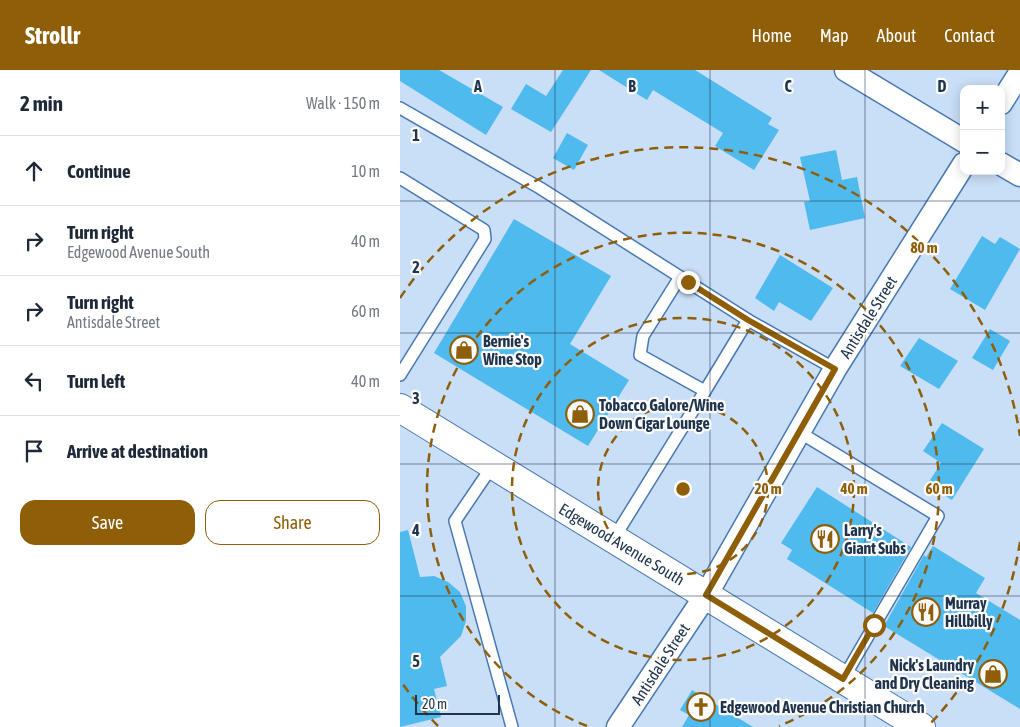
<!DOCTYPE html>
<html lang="en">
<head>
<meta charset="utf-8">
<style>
	:root { --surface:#fff; --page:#f6f6f7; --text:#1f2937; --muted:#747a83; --line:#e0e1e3; --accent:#8f5e09 }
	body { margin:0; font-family:"Asap Condensed",sans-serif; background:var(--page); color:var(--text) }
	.controls { position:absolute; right:15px; top:15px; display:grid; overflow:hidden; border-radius:10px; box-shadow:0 2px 12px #0003 }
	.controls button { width:45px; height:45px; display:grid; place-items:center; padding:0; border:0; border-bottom:1px solid var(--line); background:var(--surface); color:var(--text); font:25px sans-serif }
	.scale { position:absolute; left:15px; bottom:12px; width:85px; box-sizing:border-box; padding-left:5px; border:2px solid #20354d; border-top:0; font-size:14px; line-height:18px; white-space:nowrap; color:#20354d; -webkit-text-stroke:4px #fcfcfc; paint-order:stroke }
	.stop { position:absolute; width:15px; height:15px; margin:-11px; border:4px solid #8f5e09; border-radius:50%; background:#fff }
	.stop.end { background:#8f5e09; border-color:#fff; box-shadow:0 1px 5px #0008 }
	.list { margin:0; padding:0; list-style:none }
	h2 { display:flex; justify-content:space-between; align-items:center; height:65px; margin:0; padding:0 20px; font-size:21px }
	h2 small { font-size:16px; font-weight:400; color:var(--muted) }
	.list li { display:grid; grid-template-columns:32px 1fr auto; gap:15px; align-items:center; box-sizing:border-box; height:70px; padding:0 20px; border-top:1px solid var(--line) }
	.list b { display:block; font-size:19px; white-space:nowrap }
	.list p { margin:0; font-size:16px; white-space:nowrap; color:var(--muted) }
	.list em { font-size:16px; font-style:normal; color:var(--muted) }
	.actions { display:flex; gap:10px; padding:15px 20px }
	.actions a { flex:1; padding:11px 0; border:1px solid var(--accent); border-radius:15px; text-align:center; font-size:18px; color:var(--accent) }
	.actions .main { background:var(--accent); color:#fff }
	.icon { flex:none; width:28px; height:28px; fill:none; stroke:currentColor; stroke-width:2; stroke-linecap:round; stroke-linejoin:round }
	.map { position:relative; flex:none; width:620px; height:657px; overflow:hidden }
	header { display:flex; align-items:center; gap:30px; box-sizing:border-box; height:70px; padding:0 25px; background:var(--accent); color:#fff }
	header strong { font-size:24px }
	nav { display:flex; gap:28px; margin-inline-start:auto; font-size:18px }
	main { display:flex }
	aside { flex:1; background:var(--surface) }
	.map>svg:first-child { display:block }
	.building { fill:#4ebaee }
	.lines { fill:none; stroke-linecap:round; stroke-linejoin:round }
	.lane-casing { stroke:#4879b1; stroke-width:14 }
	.street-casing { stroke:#4879b1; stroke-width:25 }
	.secondary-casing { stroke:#4879b1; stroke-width:30 }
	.lane { stroke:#fff; stroke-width:11 }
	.street { stroke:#fff; stroke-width:22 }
	.secondary { stroke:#fff; stroke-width:28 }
	.route { stroke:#8f5e09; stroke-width:6 }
	.grid { fill:none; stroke:#20354d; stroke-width:1; stroke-opacity:0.55 }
	.ring { fill:none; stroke:#8f5e09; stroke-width:2.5; stroke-dasharray:9 6 }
	.labels { text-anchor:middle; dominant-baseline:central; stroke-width:4.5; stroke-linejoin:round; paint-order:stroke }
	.street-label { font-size:16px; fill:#20354d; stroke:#fcfcfc }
	.poi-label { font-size:16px; font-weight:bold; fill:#20354d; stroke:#fcfcfc; text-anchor:start }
	.grid-label { font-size:16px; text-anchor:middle; font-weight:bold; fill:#20354d; stroke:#fcfcfc; stroke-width:4.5; stroke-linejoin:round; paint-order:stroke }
	.centre { fill:#8f5e09; stroke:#fcfcfc; stroke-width:2.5 }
	.ring-label { font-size:15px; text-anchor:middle; font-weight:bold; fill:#8f5e09; stroke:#fcfcfc; stroke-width:4.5; stroke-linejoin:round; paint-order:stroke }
</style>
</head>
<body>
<header>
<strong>Strollr</strong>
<nav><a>Home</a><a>Map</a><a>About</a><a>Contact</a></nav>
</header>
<main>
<aside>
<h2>2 min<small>Walk · 150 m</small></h2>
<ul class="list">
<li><svg class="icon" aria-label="ahead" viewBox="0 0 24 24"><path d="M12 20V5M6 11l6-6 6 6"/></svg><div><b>Continue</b></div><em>10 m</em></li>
<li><svg class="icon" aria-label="right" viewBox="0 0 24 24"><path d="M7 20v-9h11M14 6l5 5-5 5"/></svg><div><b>Turn right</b><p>Edgewood Avenue South</p></div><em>40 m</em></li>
<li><svg class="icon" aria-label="right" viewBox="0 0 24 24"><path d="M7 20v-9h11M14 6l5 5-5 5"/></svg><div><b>Turn right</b><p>Antisdale Street</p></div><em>60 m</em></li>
<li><svg class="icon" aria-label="left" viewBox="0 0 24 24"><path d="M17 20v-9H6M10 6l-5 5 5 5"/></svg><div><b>Turn left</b></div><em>40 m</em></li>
<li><svg class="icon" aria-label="arrive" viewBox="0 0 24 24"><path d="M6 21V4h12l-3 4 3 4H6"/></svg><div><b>Arrive at destination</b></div></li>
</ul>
<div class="actions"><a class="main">Save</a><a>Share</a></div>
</aside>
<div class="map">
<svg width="620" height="657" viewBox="0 0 620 657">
	<rect width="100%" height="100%" fill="#c9def7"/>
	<g class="building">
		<path d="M0 0H39L103 37 86 65 0 11Z"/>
		<path d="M163 0H191L151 62 111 39 126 14 146 26Z"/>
		<path d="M199 0H295L372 48 368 54 379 60 354 100 315 76 323 63 253 20 247 30Z"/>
		<path d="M167 63 188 75 174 100 153 88Z"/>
		<path d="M436 80 442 110 457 107 465 148 410 160 404 132 410 131 400 87Z"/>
		<path d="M114 149 211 206 170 274 229 310 188 376 34 283Z"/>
		<path d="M582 166 595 174 600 167 620 179 585 240 550 219Z"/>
		<path d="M380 185 433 218 411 251 379 232 374 241 355 228Z"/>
		<path d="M590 259 610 271 593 300 572 288Z"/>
		<path d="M519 268 558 291 539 319 500 296Z"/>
		<path d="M542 353 584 379 552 430 527 415 541 393 523 381Z"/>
		<path d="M417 417 511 477 473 543 387 489 392 480 381 473Z"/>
		<path d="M8 460 20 507 34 506 48 512 60 522 66 536V551L61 566 40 587 47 616 34 619 41 647 0 657V462Z"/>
		<path d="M533 476 585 508 576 523 620 550V639L484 556 524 485 526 487Z"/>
		<path d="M292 620 353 657H282L289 645 280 640Z"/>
	</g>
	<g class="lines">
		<defs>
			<g id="lane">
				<path d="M0 38 140 118 348 250 435 299"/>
				<path d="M0 108 84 160 85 169 0 305"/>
				<path d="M305 321 348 250"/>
				<path d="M399 362 538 446 443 609"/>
				<path d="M93 395 55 451 112 657"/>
				<path d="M214 468 305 321 240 285 243 266 280 207"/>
			</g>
			<g id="street">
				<path d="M446 0 564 71"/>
				<path d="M601 33 620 3"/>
				<path d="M601 94 620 105"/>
				<path d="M218 657 306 525 435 299 564 94"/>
			</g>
			<path id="secondary" d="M0 338 521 657"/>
		</defs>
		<use href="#lane" class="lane-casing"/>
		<use href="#street" class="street-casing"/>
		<use href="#secondary" class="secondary-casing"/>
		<use href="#lane" class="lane"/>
		<use href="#street" class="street"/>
		<use href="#secondary" class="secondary"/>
	</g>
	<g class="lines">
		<path class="route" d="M288 212 348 250 435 299 306 525 443 609 474 555"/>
	</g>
	<path class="grid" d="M155 0V657M310 0V657M465 0V657M0 131H620M0 263H620M0 394H620M0 526H620"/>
	<g class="ring">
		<circle cx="283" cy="419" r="85"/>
		<circle cx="283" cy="419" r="171"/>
		<path d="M187 656A256 256 0 1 1 379 656"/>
		<path d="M620 472A341 341 0 0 1 528 656M38 656A341 341 0 0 1 0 610M0 228A341 341 0 0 1 620 366"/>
	</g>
	<defs>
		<symbol id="shop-ring" viewBox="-11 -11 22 22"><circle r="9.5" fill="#fcfcfc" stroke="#8f5e09" stroke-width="1.5"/><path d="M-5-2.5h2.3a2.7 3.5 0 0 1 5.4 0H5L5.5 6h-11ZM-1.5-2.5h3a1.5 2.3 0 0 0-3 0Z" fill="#8f5e09"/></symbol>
		<symbol id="restaurant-ring" viewBox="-11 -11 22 22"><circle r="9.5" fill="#fcfcfc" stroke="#8f5e09" stroke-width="1.5"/><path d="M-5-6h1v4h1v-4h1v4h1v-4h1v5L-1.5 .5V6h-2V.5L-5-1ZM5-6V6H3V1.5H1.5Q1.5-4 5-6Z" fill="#8f5e09"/></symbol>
		<symbol id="church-ring" viewBox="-11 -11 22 22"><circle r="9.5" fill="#fcfcfc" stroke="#8f5e09" stroke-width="1.5"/><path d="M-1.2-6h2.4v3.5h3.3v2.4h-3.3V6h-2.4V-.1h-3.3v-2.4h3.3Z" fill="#8f5e09"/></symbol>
	</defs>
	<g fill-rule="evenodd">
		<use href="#shop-ring" x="48" y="264" width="32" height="32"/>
		<use href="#shop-ring" x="164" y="328" width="32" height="32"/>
		<use href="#restaurant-ring" x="409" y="453" width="32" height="32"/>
		<use href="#restaurant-ring" x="510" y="526" width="32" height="32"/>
		<use href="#shop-ring" x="577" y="588" width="32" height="32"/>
		<use href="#church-ring" x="285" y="621" width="32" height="32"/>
	</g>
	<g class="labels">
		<g class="street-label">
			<text transform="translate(468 247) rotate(-58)">Antisdale Street</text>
			<text transform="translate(222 474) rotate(31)">Edgewood Avenue South</text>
			<text transform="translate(260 594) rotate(-57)">Antisdale Street</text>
		</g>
		<g class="poi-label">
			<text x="83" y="271">Bernie's<tspan x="83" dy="18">Wine Stop</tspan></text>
			<text x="199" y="335">Tobacco Galore/Wine<tspan x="199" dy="18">Down Cigar Lounge</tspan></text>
			<text x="444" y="460">Larry's<tspan x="444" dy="18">Giant Subs</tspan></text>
			<text x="545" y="533">Murray<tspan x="545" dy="18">Hillbilly</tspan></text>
			<text x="574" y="595" text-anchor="end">Nick's Laundry<tspan x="574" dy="18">and Dry Cleaning</tspan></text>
			<text x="320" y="637">Edgewood Avenue Christian Church</text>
		</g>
	</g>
	<g class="grid-label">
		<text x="78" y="22">A</text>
		<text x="232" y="22">B</text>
		<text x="388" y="22">C</text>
		<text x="542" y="22">D</text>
		<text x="16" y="71">1</text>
		<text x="16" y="203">2</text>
		<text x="16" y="334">3</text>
		<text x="16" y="466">4</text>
		<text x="16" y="597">5</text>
	</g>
	<circle cx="283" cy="419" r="8" class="centre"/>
	<g class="ring-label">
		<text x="524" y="183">80 m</text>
		<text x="368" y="424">20 m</text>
		<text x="454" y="424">40 m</text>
		<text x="539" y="424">60 m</text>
	</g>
</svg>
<div class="controls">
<button>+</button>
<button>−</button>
</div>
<div class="scale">20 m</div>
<div class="stop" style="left:474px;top:555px"></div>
<div class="stop end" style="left:288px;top:212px"></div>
</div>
</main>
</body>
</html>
